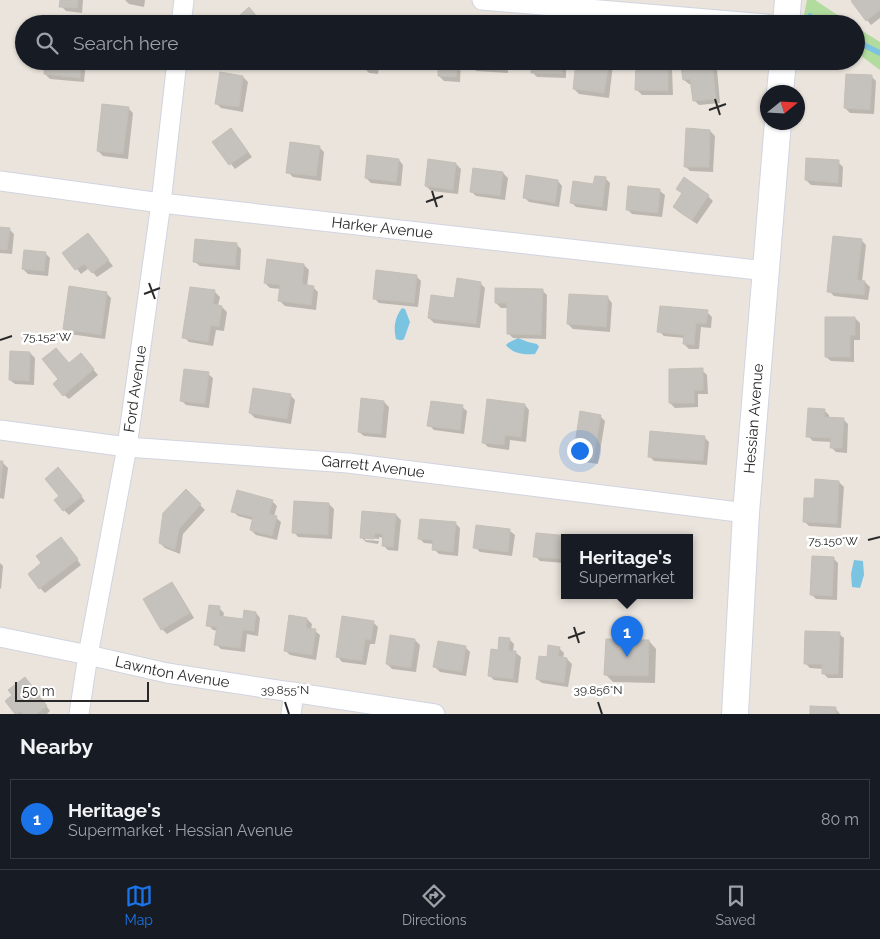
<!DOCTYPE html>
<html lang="en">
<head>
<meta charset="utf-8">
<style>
	:root { --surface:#171b24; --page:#20242c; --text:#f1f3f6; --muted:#9ea1a6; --line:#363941; --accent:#1a73e8 }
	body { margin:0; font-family:Raleway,sans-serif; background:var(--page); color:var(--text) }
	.compass { position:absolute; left:760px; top:85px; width:45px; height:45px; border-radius:50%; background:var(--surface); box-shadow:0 1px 4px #0004; rotate:72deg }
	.scale { position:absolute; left:15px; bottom:12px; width:134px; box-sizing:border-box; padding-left:5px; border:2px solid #292929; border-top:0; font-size:14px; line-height:18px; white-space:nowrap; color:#292929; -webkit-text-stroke:4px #fff; paint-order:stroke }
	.you { position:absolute; left:579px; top:450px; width:18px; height:18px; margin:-12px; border:4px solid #fff; border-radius:50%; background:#1a73e8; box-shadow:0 0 0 8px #1a73e833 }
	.badge { display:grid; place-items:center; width:32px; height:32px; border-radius:50%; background:var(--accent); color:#fff; font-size:16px; font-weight:700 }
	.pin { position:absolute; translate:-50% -41px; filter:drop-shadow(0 1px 2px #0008) }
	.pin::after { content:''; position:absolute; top:26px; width:18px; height:15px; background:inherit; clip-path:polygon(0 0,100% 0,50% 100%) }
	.popup { position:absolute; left:561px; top:534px; width:132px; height:65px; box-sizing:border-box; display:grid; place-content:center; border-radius:0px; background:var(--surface); filter:drop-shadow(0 1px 4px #0005); font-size:16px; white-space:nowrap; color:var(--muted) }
	.popup b { font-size:19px; color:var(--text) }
	.popup::after { content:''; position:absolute; left:50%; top:100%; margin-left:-10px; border:10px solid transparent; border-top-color:var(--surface) }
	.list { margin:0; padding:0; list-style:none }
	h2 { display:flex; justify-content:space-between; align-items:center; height:65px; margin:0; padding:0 20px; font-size:21px }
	h2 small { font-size:16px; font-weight:400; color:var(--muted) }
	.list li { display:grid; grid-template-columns:32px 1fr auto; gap:15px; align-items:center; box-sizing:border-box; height:80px; margin:0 10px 10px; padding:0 10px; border:1px solid var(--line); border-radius:0px }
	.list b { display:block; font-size:19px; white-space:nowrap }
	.list p { margin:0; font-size:16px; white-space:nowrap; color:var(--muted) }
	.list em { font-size:16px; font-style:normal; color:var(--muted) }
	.icon { flex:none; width:28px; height:28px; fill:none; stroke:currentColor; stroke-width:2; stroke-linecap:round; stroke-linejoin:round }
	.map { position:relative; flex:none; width:880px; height:714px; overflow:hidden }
	.search { position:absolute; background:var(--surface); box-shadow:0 1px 4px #0004; left:15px; right:15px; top:15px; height:55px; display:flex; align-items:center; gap:12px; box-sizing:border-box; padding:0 18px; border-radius:28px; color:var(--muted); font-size:19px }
	.sheet { height:155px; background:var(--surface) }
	nav { display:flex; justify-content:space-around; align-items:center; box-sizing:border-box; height:70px; border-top:1px solid var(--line); background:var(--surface); font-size:14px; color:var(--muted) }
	nav a { display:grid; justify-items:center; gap:2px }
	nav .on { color:var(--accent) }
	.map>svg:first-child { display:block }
	.green { fill:#b2db9e }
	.water { fill:#7ac4e1 }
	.shadow { fill:#0003 }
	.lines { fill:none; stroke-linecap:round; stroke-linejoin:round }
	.stream { stroke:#7ac4e1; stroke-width:5.5 }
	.building { fill:#c5c1bc; stroke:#c5c0b6 }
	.street-casing { stroke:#d1d4e0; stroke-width:21 }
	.secondary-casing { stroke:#d1d4e0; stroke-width:28 }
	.street { stroke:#fff; stroke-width:19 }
	.secondary { stroke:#fff; stroke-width:26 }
	.ticks { fill:none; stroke:#292929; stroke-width:2 }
	.labels { text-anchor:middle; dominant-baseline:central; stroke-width:5; stroke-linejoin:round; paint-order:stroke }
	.street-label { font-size:15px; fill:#292929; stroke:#fff }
	.ticks-label { font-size:12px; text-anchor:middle; fill:#292929; stroke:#fff; stroke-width:5; stroke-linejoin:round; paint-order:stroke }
</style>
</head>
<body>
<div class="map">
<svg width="880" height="714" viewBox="0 0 880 714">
	<rect width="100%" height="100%" fill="#eae4dc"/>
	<g class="green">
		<path d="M807 0H815L851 24H816L804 15Z"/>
		<path d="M856 27 880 42V70L856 52Z"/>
	</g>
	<g class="water">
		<path d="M402 308 405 309 410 322 404 339C401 341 399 340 396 339 393 327 395 317 402 308Z"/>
		<path d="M518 338 528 342 537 344 539 347 535 354C525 355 513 354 506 345L508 343Z"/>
		<path d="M854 560 863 561 864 575 860 588 852 587 851 574Z"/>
	</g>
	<g class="shadow">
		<path d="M61 0H83L82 13 66 11 61 6Z"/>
		<path d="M125 0H145L144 7 129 4Z"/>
		<path d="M855 0H880V18L871 25 867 20Z"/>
		<path d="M46 61H86L84 82 50 79 45 74Z"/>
		<path d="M365 61H380L378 74 369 73 364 68Z"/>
		<path d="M427 61H461L460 82 444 81 439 76V68H432L427 63Z"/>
		<path d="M471 61H508V73L476 71 471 66Z"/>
		<path d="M532 61H566V78L537 77 532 72Z"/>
		<path d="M578 61H609L613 65 609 98 579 94 574 89Z"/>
		<path d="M668 63 672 68 673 95H642L637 90Z"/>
		<path d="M712 65 717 69 720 103 699 105 694 100 692 84H689L684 80Z"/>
		<path d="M871 76 876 81 874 114 850 113 845 108Z"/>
		<path d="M243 77 248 82 243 112 221 108 217 104Z"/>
		<path d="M128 108 133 113 128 159 103 156 98 151Z"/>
		<path d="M710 131 715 136 713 172 690 171 685 166Z"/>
		<path d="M236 135 252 157 235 169 214 142Z"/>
		<path d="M319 147 324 152 321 181 293 177 288 172Z"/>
		<path d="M399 160 403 165 401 186 371 183 366 178Z"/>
		<path d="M838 162 843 167 842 187 811 185 806 180Z"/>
		<path d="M456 164 461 169 458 194 431 191 426 186Z"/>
		<path d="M503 173 508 178 505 200 476 196 471 191Z"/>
		<path d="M605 178 610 183 607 211 576 207 571 202Z"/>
		<path d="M558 181 562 186 559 207 529 202 524 197Z"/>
		<path d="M677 189 708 196 713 201 697 224 679 212 674 207 683 194Z"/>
		<path d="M660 191 665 195 662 217 632 214 627 209Z"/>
		<path d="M0 228 9 229 14 234 12 254 0 253Z"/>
		<path d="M92 240 113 266 97 277 89 268 81 274 64 253Z"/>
		<path d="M861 240 866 245 862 282H865L870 287 868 300 834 296 829 291Z"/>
		<path d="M236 244 241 249 240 270 200 266 195 262Z"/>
		<path d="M45 253 50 258 48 276 28 274 23 269Z"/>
		<path d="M268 261 304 265 309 270 307 286 313 287 318 292 316 310 285 306 280 301 281 289 270 288 265 283Z"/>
		<path d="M416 276 421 281 418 307 379 303 374 298Z"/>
		<path d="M480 283 485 288 480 328 434 323 429 318Z"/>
		<path d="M191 288 215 292 220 297 218 306 222 307 227 312 224 331 216 330 213 346 189 342 184 337Z"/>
		<path d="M542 290 547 295 546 339 513 338 508 333 509 308H501L496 303Z"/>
		<path d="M106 293 111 298 105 339 69 334 64 329Z"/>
		<path d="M608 298 612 303 610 332 573 329 568 324Z"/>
		<path d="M707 312 712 317 711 328 701 327 699 349H689L684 344 685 338 664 336 659 331Z"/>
		<path d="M855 318 860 323V340H854V362L831 361 826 357Z"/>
		<path d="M30 353 35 358 34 385 15 384 10 380Z"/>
		<path d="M85 360 98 375 69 399 64 395 69 364Z"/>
		<path d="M702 370 707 375 708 394H698V407L675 408 670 403Z"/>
		<path d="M208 374 213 378 209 408 186 405 181 400Z"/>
		<path d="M290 395 295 400 291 424 255 418 250 413Z"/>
		<path d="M384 402 389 407 386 438 364 436 359 432Z"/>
		<path d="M525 405 529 410 526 442 510 440 509 450 488 447 483 442Z"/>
		<path d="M462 407 467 411 464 434 434 430 429 425Z"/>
		<path d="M824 410 829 415V419H843L848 424 847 453 836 452 831 447 832 442 813 441 808 436Z"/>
		<path d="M600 416 605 421 598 464 579 461 574 456Z"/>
		<path d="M704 437 709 442 707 465 654 461 649 456Z"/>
		<path d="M0 462 3 463 8 468 4 499 0 498Z"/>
		<path d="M63 474 85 501 69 515 64 510 61 496Z"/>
		<path d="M839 482 844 487 841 528 809 526 804 521 816 499Z"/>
		<path d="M186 491 205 510 183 534 180 554 165 548 160 543Z"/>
		<path d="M272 501 277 506 274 516 281 522 277 540 256 535 251 530 253 520 238 516 233 511Z"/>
		<path d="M329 504 334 509 332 539 298 537 294 532Z"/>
		<path d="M396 515 401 520 398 551 388 550 383 545 384 538 379 537V539L365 537V540L379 541 378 544 366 542 361 537Z"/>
		<path d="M455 523 460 528 458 556 439 554 434 549V544L424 543 420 539Z"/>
		<path d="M510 531 515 535 512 556 480 552 475 547Z"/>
		<path d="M537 534 570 538H564V563L540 561 535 556Z"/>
		<path d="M66 544 81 565 45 593 40 588Z"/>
		<path d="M833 558 838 563 837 600 816 599 811 594Z"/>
		<path d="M0 563 3 566 1 589 0 588Z"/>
		<path d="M171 584 176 588 194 618 167 634 162 629Z"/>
		<path d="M219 608 224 613 223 618 244 620 256 613 260 618 258 636 247 634 245 652 221 649 216 644 218 631 213 630 208 625Z"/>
		<path d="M307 619 312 624 311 630 315 631 320 635 316 660 290 655 285 650Z"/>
		<path d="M373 622 378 627 375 644H370L366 665 342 662 338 657Z"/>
		<path d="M839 634 844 638 843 678H828L823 673V669L810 668 805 663Z"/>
		<path d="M509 639 514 644 513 652 516 653 521 657 518 683 494 680 489 675 499 651Z"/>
		<path d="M415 640 420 645 416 672 392 669 387 664Z"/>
		<path d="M649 641 656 649 655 683 613 682 605 674Z"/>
		<path d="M465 647 470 652 466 676 440 672 435 667Z"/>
		<path d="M559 648 564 653 563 658 567 659 572 664 568 687 542 683 537 679 548 659Z"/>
		<path d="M30 684 50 711 47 714H16Z"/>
		<path d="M835 708 840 714H811Z"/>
	</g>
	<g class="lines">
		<g class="stream">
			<path d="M810 16 822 24"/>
			<path d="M856 41 880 53"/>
		</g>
	</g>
	<g class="building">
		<path d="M60 0H78L77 8 59 7Z"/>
		<path d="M853 0H880V10L866 21 851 1Z"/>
		<path d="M249 7 263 24H230Z"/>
		<path d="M293 18 329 20 328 24H292Z"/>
		<path d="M45 61H81L80 78 44 74Z"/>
		<path d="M364 61H375L373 70 363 68Z"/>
		<path d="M425 61H457L456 77 438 76V64L425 63Z"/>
		<path d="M470 61H503V68L470 67Z"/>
		<rect x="531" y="61" width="31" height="12"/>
		<path d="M576 61H609L604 93 573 89Z"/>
		<path d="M636 62H668V91L635 90Z"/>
		<path d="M712 63 716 99 693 101 690 79 683 80 681 67Z"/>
		<path d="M220 72 243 76 239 107 215 104Z"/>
		<path d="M846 74 872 75 870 110 844 108Z"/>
		<path d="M102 104 129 107 123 154 97 151Z"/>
		<path d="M231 128 248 152 229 165 212 142Z"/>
		<path d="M686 128 710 130 709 167H684Z"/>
		<path d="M290 142 320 146 316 176 286 173Z"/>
		<path d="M367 155 399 159 396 182 365 178Z"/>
		<path d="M806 158 839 160 838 183 805 180Z"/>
		<path d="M428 159 456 163 453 190 425 186Z"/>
		<path d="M473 168 503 172 500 196 470 192Z"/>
		<path d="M526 175 558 180 555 203 523 198Z"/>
		<path d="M595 176 606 177 602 207 570 203 573 181 593 184Z"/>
		<path d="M684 177 709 195 692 220 673 207 682 193 676 189Z"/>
		<path d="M628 186 660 189 658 213 626 210Z"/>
		<path d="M0 227 10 228 7 250 0 249Z"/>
		<path d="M88 233 109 260 92 273 84 264 75 270 62 253Z"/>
		<path d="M833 236 862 239 857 280 865 281 864 295 827 292Z"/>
		<path d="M195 239 237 243 235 266 193 262Z"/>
		<path d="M24 250 46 252 44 271 22 269Z"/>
		<path d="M267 259 304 264 302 284 314 286 311 305 278 301 280 285 264 283Z"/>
		<path d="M376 270 417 275 414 303 373 299Z"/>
		<path d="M457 278 481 282 476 324 428 318 431 295 454 298Z"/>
		<path d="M69 286 107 292 101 335 63 329Z"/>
		<path d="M190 287 215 290 213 304 222 306 219 327 211 325 208 342 182 338Z"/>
		<path d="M495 288 543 289 541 335 507 334V303H495Z"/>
		<path d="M569 294 608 296 606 327 567 324Z"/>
		<path d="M660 306 708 310 706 324 696 323 694 345 683 344 684 335 657 332Z"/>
		<path d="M825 317H855V335H850V357H825Z"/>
		<path d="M56 348 69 363 81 353 94 369 63 396 53 384 58 379 42 359Z"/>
		<path d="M10 351 30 352 29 381 9 380Z"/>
		<path d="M703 368V390H694V403H669V369Z"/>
		<path d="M184 369 209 372 205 404 180 401Z"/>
		<path d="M253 388 291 394 287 419 249 413Z"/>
		<path d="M361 398 384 401 381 434 358 432Z"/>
		<path d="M487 399 525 404 521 437 505 435 504 445 482 443Z"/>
		<path d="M431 401 463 405 460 430 427 426Z"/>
		<path d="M808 408 825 409 824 417 844 418 842 448H830L831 438 806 437Z"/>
		<path d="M580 411 601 415 593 460 573 457Z"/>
		<path d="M650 431 705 436 703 461 648 457Z"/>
		<path d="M0 461H3L0 493Z"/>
		<path d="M58 467 82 496 63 511 54 500 59 496 45 479Z"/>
		<path d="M815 479 839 481 837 524 803 522 804 498H814Z"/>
		<path d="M186 489 201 504 179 529 175 550 159 543 163 513Z"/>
		<path d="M237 490 273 500 269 514 277 516 272 536 250 530 253 517 231 512Z"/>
		<path d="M294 501 329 503 328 535 292 533Z"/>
		<path d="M362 511 396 514 393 547 382 546 383 534 375 533 374 539 360 538Z"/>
		<path d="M420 519 456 522 453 552 432 550 433 540 418 539Z"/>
		<path d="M476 525 510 529 508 552 473 548Z"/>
		<path d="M536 533 570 536V538H564V559L533 557Z"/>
		<path d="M61 537 78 559 39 589 28 574 41 563 36 556Z"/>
		<path d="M812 556 834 557 832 596 810 595Z"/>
		<path d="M172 582 190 613 161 630 143 599Z"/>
		<path d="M209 605 220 606 219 616 243 619 244 610 256 612 254 631 243 630 240 648 214 645 217 627 206 626Z"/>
		<path d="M289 615 307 618 306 628 316 629 312 655 284 651Z"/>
		<path d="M342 616 374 621 371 640 365 639 362 661 336 657Z"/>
		<path d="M805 631 840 632 838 674H822V664H804Z"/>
		<path d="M390 635 415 639 411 668 386 664Z"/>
		<path d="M499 637 510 638 508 651H516L513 679 488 676 491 649 498 650Z"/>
		<path d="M606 639 649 640 648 676 604 675Z"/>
		<path d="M438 641 466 646 462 672 433 667Z"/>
		<path d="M548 645 560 647 558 656 567 658 564 683 536 679 539 656 547 657Z"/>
		<path d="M25 677 47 706 36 714H23L21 711 17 714H15L5 701 12 695 8 690Z"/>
		<path d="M810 706 836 707V714H810Z"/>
	</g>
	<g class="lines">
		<defs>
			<g id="street">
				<path d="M482 0 766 24"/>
				<path d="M181 24 184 0"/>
				<path id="s1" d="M0 181 161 203 766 271"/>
				<path id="s2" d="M0 430 127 447 348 463 746 513"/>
				<path id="s3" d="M0 637 88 655 167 673 435 714"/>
				<path id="s4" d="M79 714 88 655 127 447 161 203 177 61"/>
				<path d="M291 714 294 692"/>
			</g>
			<g id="secondary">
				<path d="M786 24 788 0"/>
				<path d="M780 92 783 61"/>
				<path id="s5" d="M735 714 746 513 778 122"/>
			</g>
		</defs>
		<use href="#street" class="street-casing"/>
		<use href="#secondary" class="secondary-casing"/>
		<use href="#street" class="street"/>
		<use href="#secondary" class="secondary"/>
	</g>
	<path class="ticks" d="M715 99 720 115M709 110 726 104M432 191 437 207M426 202 443 196M149 283 155 299M144 294 160 288M0 340 12 336M868 540 880 537M574 627 579 643M568 638 585 632M285 702 289 714M598 702 602 714"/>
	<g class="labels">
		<g class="street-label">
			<text stroke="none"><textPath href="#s1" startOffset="385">Harker Avenue</textPath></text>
			<text stroke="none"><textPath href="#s4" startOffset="330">Ford Avenue</textPath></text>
			<text stroke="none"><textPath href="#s5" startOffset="296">Hessian Avenue</textPath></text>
			<text stroke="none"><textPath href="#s2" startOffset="375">Garrett Avenue</textPath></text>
			<text stroke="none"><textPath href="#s3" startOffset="176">Lawnton Avenue</textPath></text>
		</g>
	</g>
	<g class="ticks-label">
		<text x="47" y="341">75.152°W</text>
		<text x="833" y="545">75.150°W</text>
		<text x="285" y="694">39.855°N</text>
		<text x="598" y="694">39.856°N</text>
	</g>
</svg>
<svg class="compass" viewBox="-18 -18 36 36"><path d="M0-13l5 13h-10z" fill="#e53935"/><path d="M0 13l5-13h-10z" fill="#9ea1a6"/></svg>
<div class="scale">50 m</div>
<div class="you"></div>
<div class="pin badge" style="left:627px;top:657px">1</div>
<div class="popup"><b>Heritage's</b>Supermarket</div>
<div class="search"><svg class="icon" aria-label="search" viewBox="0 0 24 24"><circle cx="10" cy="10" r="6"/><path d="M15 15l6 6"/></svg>Search here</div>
</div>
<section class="sheet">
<h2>Nearby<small></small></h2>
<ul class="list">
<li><span class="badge">1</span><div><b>Heritage's</b><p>Supermarket · Hessian Avenue</p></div><em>80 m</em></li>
</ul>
</section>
<nav>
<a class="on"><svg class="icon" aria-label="map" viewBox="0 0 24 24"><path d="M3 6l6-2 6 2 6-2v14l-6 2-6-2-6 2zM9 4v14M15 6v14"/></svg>Map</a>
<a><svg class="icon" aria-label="directions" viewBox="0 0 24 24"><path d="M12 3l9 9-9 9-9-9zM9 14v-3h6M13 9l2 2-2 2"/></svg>Directions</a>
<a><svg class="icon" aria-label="saved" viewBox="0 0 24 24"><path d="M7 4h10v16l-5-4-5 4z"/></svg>Saved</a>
</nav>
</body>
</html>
